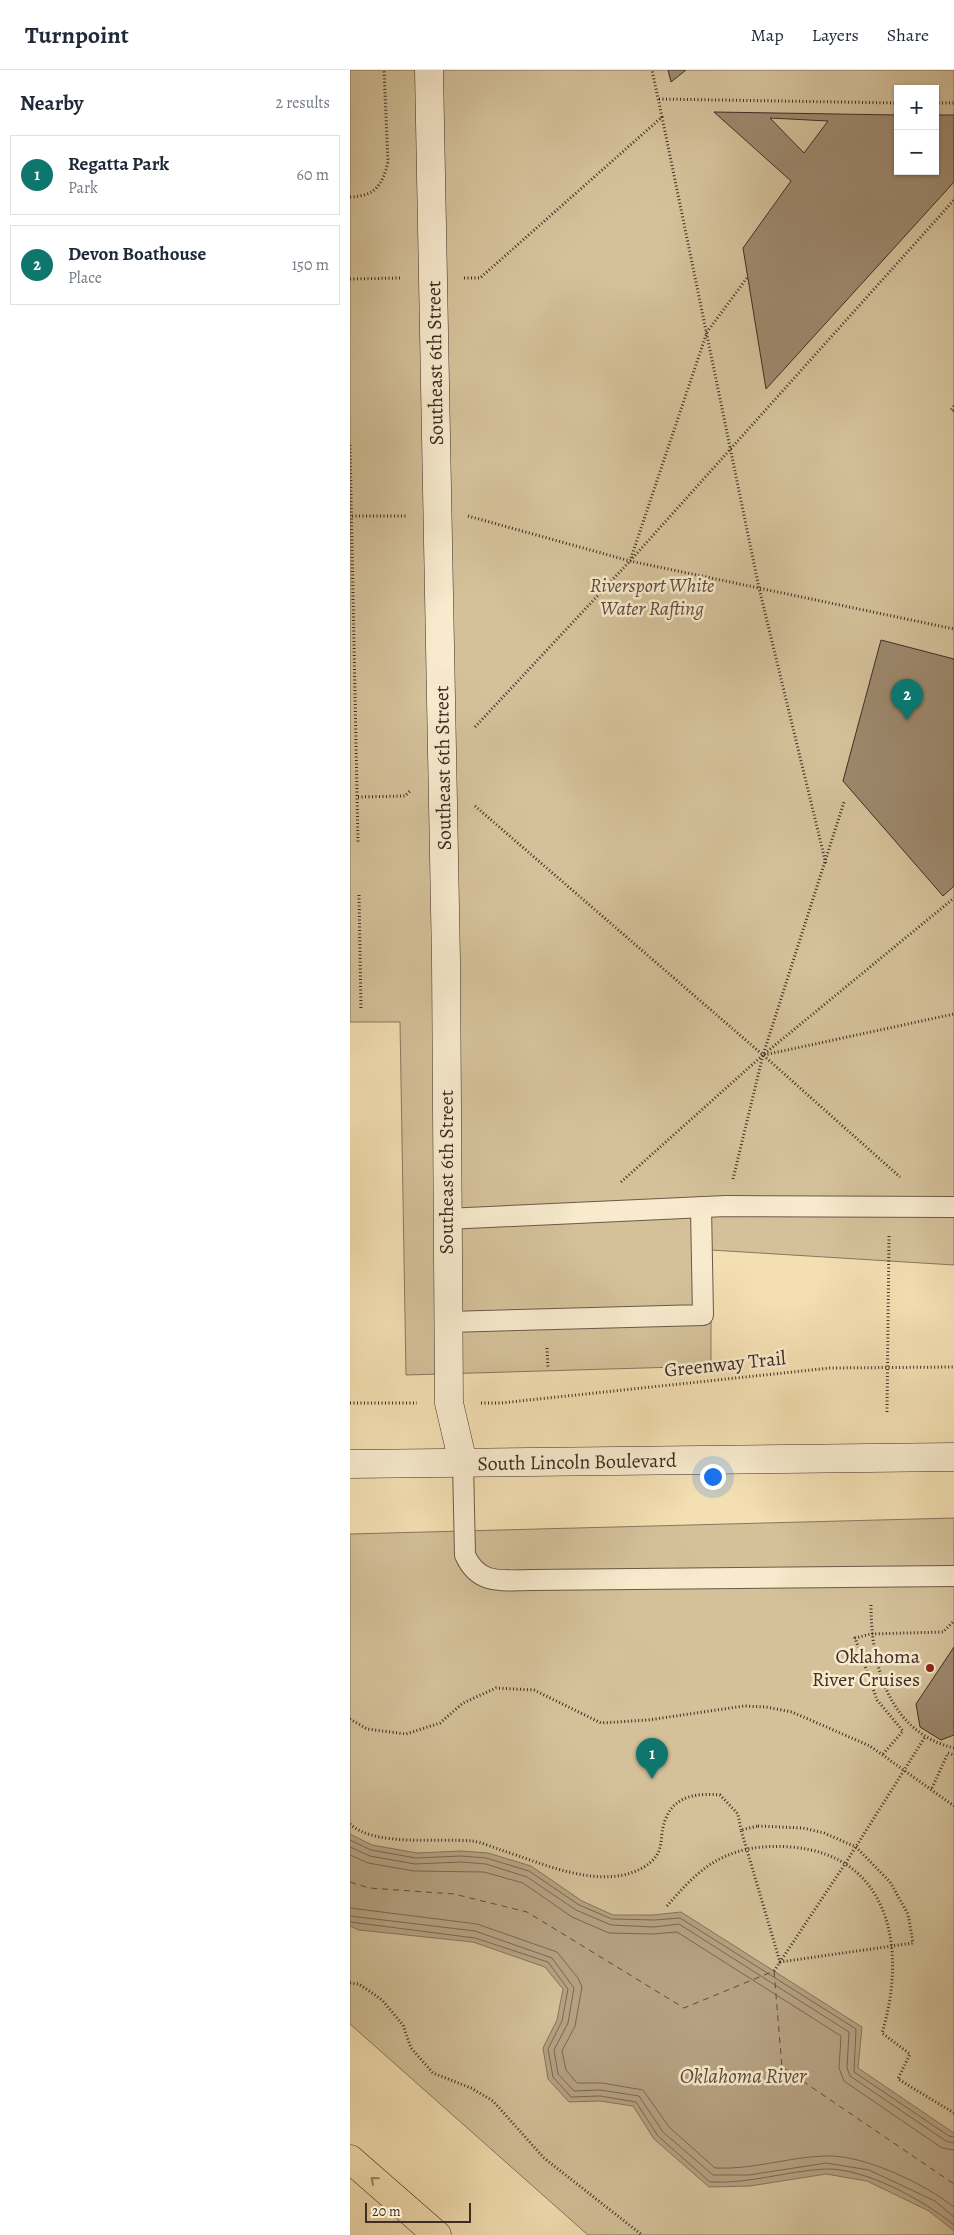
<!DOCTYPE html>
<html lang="en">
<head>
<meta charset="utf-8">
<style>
	:root { --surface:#fff; --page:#f2f2f3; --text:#1f2937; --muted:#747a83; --line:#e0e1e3; --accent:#0f766e }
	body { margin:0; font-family:Alegreya,serif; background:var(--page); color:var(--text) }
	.controls { position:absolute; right:15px; top:15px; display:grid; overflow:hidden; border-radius:0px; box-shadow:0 1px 4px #0004 }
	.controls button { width:45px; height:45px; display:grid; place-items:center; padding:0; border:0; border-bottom:1px solid var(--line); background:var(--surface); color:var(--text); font:25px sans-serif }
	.scale { position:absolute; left:15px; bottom:12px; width:106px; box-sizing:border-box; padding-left:5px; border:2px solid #3f2c25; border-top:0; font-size:14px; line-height:18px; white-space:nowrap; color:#3f2c25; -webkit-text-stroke:4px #f7eacd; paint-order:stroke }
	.you { position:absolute; left:362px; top:1406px; width:18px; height:18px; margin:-12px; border:4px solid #fff; border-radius:50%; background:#1a73e8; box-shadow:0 0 0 8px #1a73e833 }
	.badge { display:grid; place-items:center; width:32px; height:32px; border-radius:50%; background:var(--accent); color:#fff; font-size:16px; font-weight:700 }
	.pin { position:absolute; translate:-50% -41px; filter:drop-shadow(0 1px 2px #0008) }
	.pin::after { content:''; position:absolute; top:26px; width:18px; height:15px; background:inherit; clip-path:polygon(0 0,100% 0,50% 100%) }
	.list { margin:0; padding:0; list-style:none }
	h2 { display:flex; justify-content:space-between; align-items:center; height:65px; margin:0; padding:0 20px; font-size:21px }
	h2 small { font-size:16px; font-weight:400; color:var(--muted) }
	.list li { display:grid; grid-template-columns:32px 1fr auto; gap:15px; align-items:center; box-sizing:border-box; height:80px; margin:0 10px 10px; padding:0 10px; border:1px solid var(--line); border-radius:0px }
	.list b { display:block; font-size:19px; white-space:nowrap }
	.list p { margin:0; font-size:16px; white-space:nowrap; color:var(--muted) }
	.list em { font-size:16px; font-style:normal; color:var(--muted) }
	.map { position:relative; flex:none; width:604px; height:2165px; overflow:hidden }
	header { display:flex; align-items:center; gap:30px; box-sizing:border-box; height:70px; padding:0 25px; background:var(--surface); border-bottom:1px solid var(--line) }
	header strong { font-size:24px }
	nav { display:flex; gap:28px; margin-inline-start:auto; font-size:18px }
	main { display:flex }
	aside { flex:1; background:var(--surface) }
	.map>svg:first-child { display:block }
	.green { fill:#d4c19a; stroke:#8a7660; fill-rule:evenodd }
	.water { fill:#b6a282; stroke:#86735d }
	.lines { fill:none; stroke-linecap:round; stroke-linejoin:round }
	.shore { stroke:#7a6754; stroke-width:1 }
	.ferry { stroke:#5d4a3c; stroke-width:1; stroke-dasharray:6 5; stroke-linecap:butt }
	.building { fill:#9d896e; stroke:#3f2c25; fill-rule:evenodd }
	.lane-casing { stroke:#6c5948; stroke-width:22 }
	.secondary-casing { stroke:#3f2c25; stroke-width:29 }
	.highway-casing { stroke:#3f2c25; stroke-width:29 }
	.path { stroke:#3f2c25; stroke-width:3; stroke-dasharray:1 2.5; stroke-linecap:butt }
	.lane { stroke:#f7eacd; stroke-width:20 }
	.secondary { stroke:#f7eacd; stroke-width:28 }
	.highway { stroke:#f3dfb2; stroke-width:28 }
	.oneway { stroke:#99866c }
	.poi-dot { fill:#8f2418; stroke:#f7eacd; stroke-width:2 }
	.labels { text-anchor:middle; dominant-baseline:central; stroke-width:5; stroke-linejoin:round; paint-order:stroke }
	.street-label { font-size:20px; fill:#3f2c25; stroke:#f7eacd }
	.park-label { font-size:20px; font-style:italic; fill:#5d4a3c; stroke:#f7eacd }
	.poi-label { font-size:20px; fill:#3f2c25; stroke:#f7eacd; text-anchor:end }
	.water-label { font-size:21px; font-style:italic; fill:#5d4a3c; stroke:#f7eacd }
</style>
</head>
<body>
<header>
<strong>Turnpoint</strong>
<nav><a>Map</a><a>Layers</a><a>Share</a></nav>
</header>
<main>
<aside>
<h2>Nearby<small>2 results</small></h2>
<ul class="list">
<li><span class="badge">1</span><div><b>Regatta Park</b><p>Park</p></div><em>60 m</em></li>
<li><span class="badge">2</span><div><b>Devon Boathouse</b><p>Place</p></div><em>150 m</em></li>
</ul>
</aside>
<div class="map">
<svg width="604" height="2165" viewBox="0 0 604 2165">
	<rect width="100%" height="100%" fill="#f3dfb2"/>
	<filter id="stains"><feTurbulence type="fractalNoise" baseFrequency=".004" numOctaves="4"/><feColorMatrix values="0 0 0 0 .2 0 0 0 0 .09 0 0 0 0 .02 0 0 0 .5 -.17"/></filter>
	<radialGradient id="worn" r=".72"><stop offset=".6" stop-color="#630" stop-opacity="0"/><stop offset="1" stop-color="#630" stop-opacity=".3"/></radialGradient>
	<g class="green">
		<path d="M0 0H604V1195L361 1180V1296L56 1305 50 952H0ZM548 19H585V101H548Z"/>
		<path d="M604 1448V2165H238L0 1954V1464Z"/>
	</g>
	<path class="water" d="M0 1764 22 1775 67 1783 111 1781 138 1783 181 1796 232 1831 263 1845H303L331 1842 512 1957 508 1998 604 2063V2161L579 2141 517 2111 476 2104 400 2116 359 2117 304 2069 283 2036 250 2031 219 2032 198 2009 193 1978 207 1950 213 1919 195 1897 123 1872 9 1860 0 1856Z"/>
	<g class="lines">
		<g class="shore">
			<path d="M0 1770 21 1780 66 1788 111 1786 136 1788 179 1801 229 1835 262 1849 304 1850 330 1848 506 1959 504 2002 599 2066 604 2067"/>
			<path d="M0 1777 20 1786 65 1794 111 1792 136 1794 177 1807 226 1840 261 1855 304 1857 329 1854 499 1962 497 1998 500 2006 596 2071 604 2073"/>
			<path d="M0 1785 18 1793 64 1801 134 1802 173 1813 222 1847 259 1863 303 1864 327 1862 491 1966 489 1998 494 2011 592 2078 604 2080"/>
			<path d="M0 1838 127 1854 207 1882 228 1908 232 1917 225 1956 212 1981 216 2000 227 2013H252L293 2020 319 2057 365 2098C403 2100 438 2087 475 2086 513 2084 575 2114 604 2137"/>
			<path d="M0 1846 125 1861 202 1888 224 1918 218 1953 204 1980 208 2004 224 2021 250 2020 289 2026 313 2062 363 2105H399L476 2093 519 2100 585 2131 604 2147"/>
			<path d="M0 1852 125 1868 198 1892 218 1919 212 1951 198 1979 203 2007 221 2027 250 2026 286 2032 308 2066 360 2112C400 2114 436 2101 475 2099 516 2098 573 2130 604 2155"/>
		</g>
		<path class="ferry" d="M0 1812 19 1818 104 1824 177 1842 334 1938 424 1901 432 1997 604 2114"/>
	</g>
	<g class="building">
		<path d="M318 0H336L321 12Z"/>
		<path d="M364 42 548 45V101H585V45H604V112L416 319 393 178 441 111ZM420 48 478 51 454 83Z"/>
		<path d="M531 570 604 589V816L593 826 493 711Z"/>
		<path d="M604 1577V1665L591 1670 570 1657 566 1634Z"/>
	</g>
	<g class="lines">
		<defs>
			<g id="lane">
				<path d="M96 1149 376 1136 604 1137"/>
				<path d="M98 1252 353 1245 351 1137"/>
				<path d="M113 1393 115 1485C129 1516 152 1510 181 1510L604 1506"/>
			</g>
			<g id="secondary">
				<path d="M79 0 96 890 99 1333 113 1393"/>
				<path d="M0 1394 604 1387"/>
			</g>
			<path id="highway" d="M0 2089 87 2165"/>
		</defs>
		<use href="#lane" class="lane-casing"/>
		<use href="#secondary" class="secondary-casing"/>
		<use href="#highway" class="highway-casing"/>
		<g class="path">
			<path d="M309 29 548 33"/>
			<path d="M585 33H604"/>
			<path d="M312 47 409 518 476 794"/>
			<path d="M0 127C25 126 32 116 38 92L34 0"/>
			<path d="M114 208H130L312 47 302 0"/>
			<path d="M0 209 50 208"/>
			<path d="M604 336 601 340 604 341"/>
			<path d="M0 375 8 773"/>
			<path d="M2 446H57"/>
			<path d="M118 446 280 491 604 559"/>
			<path d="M281 488 357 262 397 208"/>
			<path d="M125 657 280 491 604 130"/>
			<path d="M8 727 55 726 60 721"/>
			<path d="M125 736 413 985 550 1107"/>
			<path d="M9 825 11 940"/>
			<path d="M414 985 604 944"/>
			<path d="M383 1109 413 985 494 732"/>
			<path d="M271 1112 413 985 604 828"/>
			<path d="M197 1278 198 1299"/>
			<path d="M0 1333H67"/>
			<path d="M131 1333H151L480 1298 604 1297"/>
			<path d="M537 1342 539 1165"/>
			<path d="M521 1535C521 1594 538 1662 604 1678"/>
			<path d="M0 1649 17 1659 56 1664 90 1653 113 1633 146 1618 184 1620 251 1653 298 1650 394 1636 416 1637 442 1642 520 1676 604 1736"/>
			<path d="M533 1684 553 1661 527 1630 505 1568 521 1564 593 1562 604 1551"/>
			<path d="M582 1718 598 1683 604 1685"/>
			<path d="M0 1754C24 1777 90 1768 122 1771 131 1772 142 1777 151 1780 192 1793 252 1822 294 1797 318 1782 307 1768 316 1748 325 1725 349 1723 370 1725L388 1744 391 1760"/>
			<path d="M408 1756 453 1758 474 1763 506 1777 540 1812 558 1844 563 1873 430 1892 391 1760Z"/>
			<path d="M317 1836C330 1821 344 1805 361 1794 386 1778 412 1775 441 1777 542 1785 557 1882 532 1963L560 1984 548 2009 604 2043"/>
			<path d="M424 1901 495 1794 575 1667"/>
			<path d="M0 1913 9 1914 32 1930 53 1955 61 1978 83 2003 121 2018 143 2031 194 2088 292 2165"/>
		</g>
		<use href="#lane" class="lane"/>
		<use href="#secondary" class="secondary"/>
		<use href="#highway" class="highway"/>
	</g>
	<defs><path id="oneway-chevron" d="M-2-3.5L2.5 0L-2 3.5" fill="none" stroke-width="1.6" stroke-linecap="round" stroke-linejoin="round" transform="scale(1.25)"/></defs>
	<use class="oneway" href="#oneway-chevron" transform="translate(24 2110) rotate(-139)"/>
	<circle class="poi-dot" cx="580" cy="1598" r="5"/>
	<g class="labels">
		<g class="street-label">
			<text transform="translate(85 293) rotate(-91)">Southeast 6th Street</text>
			<text transform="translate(93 698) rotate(-91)">Southeast 6th Street</text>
			<text transform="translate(96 1102) rotate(-90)">Southeast 6th Street</text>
			<text transform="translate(375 1294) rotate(-6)">Greenway Trail</text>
			<text transform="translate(227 1392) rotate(-1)">South Lincoln Boulevard</text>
		</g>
		<g class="park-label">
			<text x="302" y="515">Riversport White<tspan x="302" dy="23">Water Rafting</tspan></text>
		</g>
		<g class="poi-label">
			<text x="570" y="1586">Oklahoma<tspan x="570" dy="23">River Cruises</tspan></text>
		</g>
		<g class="water-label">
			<text x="393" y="2006">Oklahoma River</text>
		</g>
	</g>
	<rect width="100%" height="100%" filter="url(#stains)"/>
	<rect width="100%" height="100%" fill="url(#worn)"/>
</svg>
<div class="controls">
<button>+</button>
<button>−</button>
</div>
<div class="scale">20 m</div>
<div class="you"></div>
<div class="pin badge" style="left:302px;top:1709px">1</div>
<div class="pin badge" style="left:557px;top:650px">2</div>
</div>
</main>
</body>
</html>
